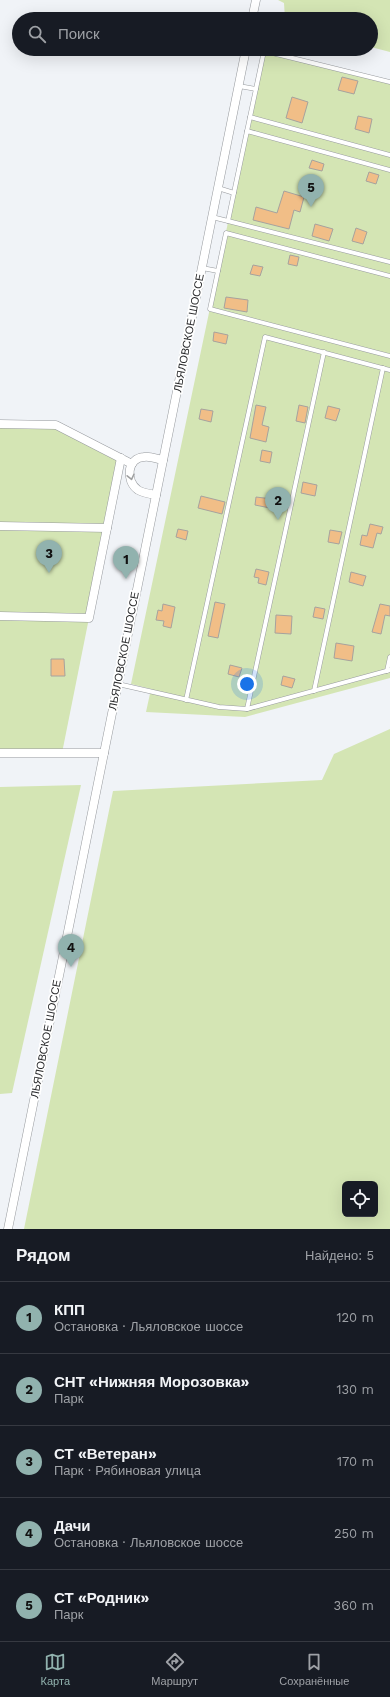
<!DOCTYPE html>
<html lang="ru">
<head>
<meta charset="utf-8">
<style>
	:root { --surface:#171b24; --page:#242831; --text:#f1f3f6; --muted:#9ea1a6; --line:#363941; --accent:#91b2ae }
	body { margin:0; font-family:"Work Sans",sans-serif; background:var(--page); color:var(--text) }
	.controls { position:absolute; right:12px; bottom:12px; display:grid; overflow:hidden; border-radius:6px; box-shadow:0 4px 16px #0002 }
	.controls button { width:36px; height:36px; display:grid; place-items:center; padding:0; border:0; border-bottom:1px solid var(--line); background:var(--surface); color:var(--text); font:20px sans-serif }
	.you { position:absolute; left:247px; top:684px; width:14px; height:14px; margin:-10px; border:3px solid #fff; border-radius:50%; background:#1a73e8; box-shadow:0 0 0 6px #1a73e833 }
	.badge { display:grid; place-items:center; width:26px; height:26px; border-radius:50%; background:var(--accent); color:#111; font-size:13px; font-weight:700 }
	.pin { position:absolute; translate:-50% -33px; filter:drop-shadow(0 1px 2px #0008) }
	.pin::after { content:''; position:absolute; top:21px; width:14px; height:12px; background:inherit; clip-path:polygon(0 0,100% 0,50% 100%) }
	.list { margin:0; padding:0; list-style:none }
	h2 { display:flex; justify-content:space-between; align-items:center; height:52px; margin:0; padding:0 16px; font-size:17px }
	h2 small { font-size:13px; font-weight:400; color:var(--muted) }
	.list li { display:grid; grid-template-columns:26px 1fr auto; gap:12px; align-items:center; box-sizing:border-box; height:72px; padding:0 16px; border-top:1px solid var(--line) }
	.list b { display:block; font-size:15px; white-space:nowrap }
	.list p { margin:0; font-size:13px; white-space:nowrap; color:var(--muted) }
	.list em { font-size:13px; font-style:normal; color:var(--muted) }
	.icon { flex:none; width:22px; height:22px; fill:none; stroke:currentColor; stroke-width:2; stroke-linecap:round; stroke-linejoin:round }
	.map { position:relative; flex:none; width:390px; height:1229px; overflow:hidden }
	.search { position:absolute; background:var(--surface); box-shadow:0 4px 16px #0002; left:12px; right:12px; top:12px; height:44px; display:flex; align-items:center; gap:10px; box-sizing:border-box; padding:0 14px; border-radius:22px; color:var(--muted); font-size:15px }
	.sheet { height:412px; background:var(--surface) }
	nav { display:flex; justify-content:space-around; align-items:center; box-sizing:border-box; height:56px; border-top:1px solid var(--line); background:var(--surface); font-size:11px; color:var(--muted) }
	nav a { display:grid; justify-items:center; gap:2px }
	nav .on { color:var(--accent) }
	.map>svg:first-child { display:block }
	.green { fill:#d4e5b4; fill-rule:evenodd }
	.building { fill:#f1be87; stroke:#a6a29e }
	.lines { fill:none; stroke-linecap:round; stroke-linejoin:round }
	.service-casing { stroke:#979a9e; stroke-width:5 }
	.minor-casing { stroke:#979a9e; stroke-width:9 }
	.service { stroke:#fff; stroke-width:4 }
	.minor { stroke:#fff; stroke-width:8 }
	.oneway { stroke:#9e9fa0 }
	.labels { text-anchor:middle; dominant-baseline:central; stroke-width:3.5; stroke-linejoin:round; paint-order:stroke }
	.street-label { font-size:11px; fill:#28292b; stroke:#fff }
</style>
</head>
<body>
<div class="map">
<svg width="390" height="1229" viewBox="0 0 390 1229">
	<rect width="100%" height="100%" fill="#f0f3f7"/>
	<g class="green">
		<path d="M278 0H390V52L371 47V19H285L284 3Z"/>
		<path d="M264 51 390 82V678L245 717 146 712 151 689 131 684Z"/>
		<path d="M0 424 56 425 121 458 62 753H0Z"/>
		<path d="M390 729V1229H24L113 791 322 780 334 754ZM345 1184H375V1214H345Z"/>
		<path d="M81 785 12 1093 0 1094V787Z"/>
	</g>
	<g class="building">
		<path d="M342 77 358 81 354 94 338 90Z"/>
		<path d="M292 97 308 102 302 123 286 118Z"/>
		<path d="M358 116 372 119 369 133 355 129Z"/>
		<path d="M312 160 324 164 322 171 309 168Z"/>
		<path d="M369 172 379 175 376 184 366 181Z"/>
		<path d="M284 191 304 197 300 212 294 210 289 229 253 220 256 207 277 213Z"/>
		<path d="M315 224 333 229 329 241 312 236Z"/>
		<path d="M356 228 367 232 363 244 352 241Z"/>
		<path d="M290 255 299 257 297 266 288 264Z"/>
		<path d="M253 265 263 267 260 276 250 274Z"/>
		<path d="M226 297 248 300 247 312 224 308Z"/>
		<path d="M214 332 228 335 226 344 213 341Z"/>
		<path d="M256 405 266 407 262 425 269 427 266 442 250 438Z"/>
		<path d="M299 405 308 407 305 423 296 421Z"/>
		<path d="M328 406 340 409 336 421 325 418Z"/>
		<path d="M201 409 213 411 211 422 199 419Z"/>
		<path d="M262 450 272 452 270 463 260 461Z"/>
		<path d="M303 482 317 485 315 496 301 493Z"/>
		<path d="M201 496 225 502 222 514 198 508Z"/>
		<path d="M256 497 272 499 270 508 255 505Z"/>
		<path d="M370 524 383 527 381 534 377 533 373 548 360 545 362 535 367 536Z"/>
		<path d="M178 529 188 531 186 540 176 537Z"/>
		<path d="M330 530 342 532 339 544 328 542Z"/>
		<path d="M256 569 269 572 266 585 258 583 259 578 254 577Z"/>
		<path d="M351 572 366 576 363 586 349 582Z"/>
		<path d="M215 602 225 604 218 638 208 636Z"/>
		<path d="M163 604 175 607 171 628 163 626 164 621 156 620 158 610 162 611Z"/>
		<path d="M380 604 390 606V616L385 615 381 634 372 632Z"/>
		<path d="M315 607 325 609 323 619 313 617Z"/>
		<path d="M276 615 292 616 291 634 275 633Z"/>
		<path d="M336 643 354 646 352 661 334 658Z"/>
		<path d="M51 659H64L65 676H51Z"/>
		<path d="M230 665 242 668 239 677 228 674Z"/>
		<path d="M283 676 295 679 292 688 281 685Z"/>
	</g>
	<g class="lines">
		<defs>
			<g id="service">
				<path d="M390 82 264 51 250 117 390 155"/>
				<path d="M239 86 256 89"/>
				<path d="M247 131 250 117"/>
				<path d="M390 170 247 131 228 221 390 262"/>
				<path d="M218 188 234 193"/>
				<path d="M212 217 228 221"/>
				<path d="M202 268 218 271"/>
				<path d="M390 276 226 233 210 309 390 356"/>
				<path d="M387 671 390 657"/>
				<path d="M118 684 219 707 247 709 390 670"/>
				<path d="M314 691 383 368"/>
				<path d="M186 700 265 337 390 370"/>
				<path d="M247 709 324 352"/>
			</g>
			<g id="minor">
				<path d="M252 19 256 0"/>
				<path d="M0 424 56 425 132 464"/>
				<path d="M156 495C150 494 143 493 138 490 125 481 127 458 144 457 150 456 157 459 163 460"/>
				<path d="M0 526 107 528"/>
				<path d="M0 616 89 618 121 458"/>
				<path d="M0 753H104"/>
				<path d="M8 1229 246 49"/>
			</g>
		</defs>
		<use href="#service" class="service-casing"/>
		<use href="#minor" class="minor-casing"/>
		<use href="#service" class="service"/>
		<use href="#minor" class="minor"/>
	</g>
	<defs><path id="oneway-chevron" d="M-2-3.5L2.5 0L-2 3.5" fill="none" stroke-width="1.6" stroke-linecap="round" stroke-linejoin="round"/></defs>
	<use class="oneway" href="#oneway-chevron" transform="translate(131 477) rotate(77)"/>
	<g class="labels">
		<g class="street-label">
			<text transform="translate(189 333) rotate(-79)">ЛЬЯЛОВСКОЕ ШОССЕ</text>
			<text transform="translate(124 651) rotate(-79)">ЛЬЯЛОВСКОЕ ШОССЕ</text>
			<text transform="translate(46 1039) rotate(-79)">ЛЬЯЛОВСКОЕ ШОССЕ</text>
		</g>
	</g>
</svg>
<div class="controls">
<button><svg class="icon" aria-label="locate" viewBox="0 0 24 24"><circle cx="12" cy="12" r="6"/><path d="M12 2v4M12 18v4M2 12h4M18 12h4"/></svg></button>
</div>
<div class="you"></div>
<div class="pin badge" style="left:126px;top:579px">1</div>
<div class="pin badge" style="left:278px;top:520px">2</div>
<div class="pin badge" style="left:49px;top:573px">3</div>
<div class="pin badge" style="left:71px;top:967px">4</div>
<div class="pin badge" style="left:311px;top:207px">5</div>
<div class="search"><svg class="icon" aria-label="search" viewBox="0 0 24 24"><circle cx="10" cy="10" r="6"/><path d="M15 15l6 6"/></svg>Поиск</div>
</div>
<section class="sheet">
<h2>Рядом<small>Найдено: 5</small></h2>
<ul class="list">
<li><span class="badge">1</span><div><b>КПП</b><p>Остановка · Льяловское шоссе</p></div><em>120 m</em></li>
<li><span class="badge">2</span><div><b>СНТ «Нижняя Морозовка»</b><p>Парк</p></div><em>130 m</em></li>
<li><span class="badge">3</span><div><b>СТ «Ветеран»</b><p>Парк · Рябиновая улица</p></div><em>170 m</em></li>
<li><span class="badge">4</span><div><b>Дачи</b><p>Остановка · Льяловское шоссе</p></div><em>250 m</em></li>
<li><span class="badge">5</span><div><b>СТ «Родник»</b><p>Парк</p></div><em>360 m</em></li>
</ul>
</section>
<nav>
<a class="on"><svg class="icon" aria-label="map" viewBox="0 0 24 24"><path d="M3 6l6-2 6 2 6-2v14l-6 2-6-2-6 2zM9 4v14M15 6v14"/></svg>Карта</a>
<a><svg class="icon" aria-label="directions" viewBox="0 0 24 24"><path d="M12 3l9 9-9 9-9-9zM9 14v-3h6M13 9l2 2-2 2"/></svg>Маршрут</a>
<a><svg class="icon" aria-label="saved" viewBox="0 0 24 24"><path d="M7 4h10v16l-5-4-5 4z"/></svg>Сохранённые</a>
</nav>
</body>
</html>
